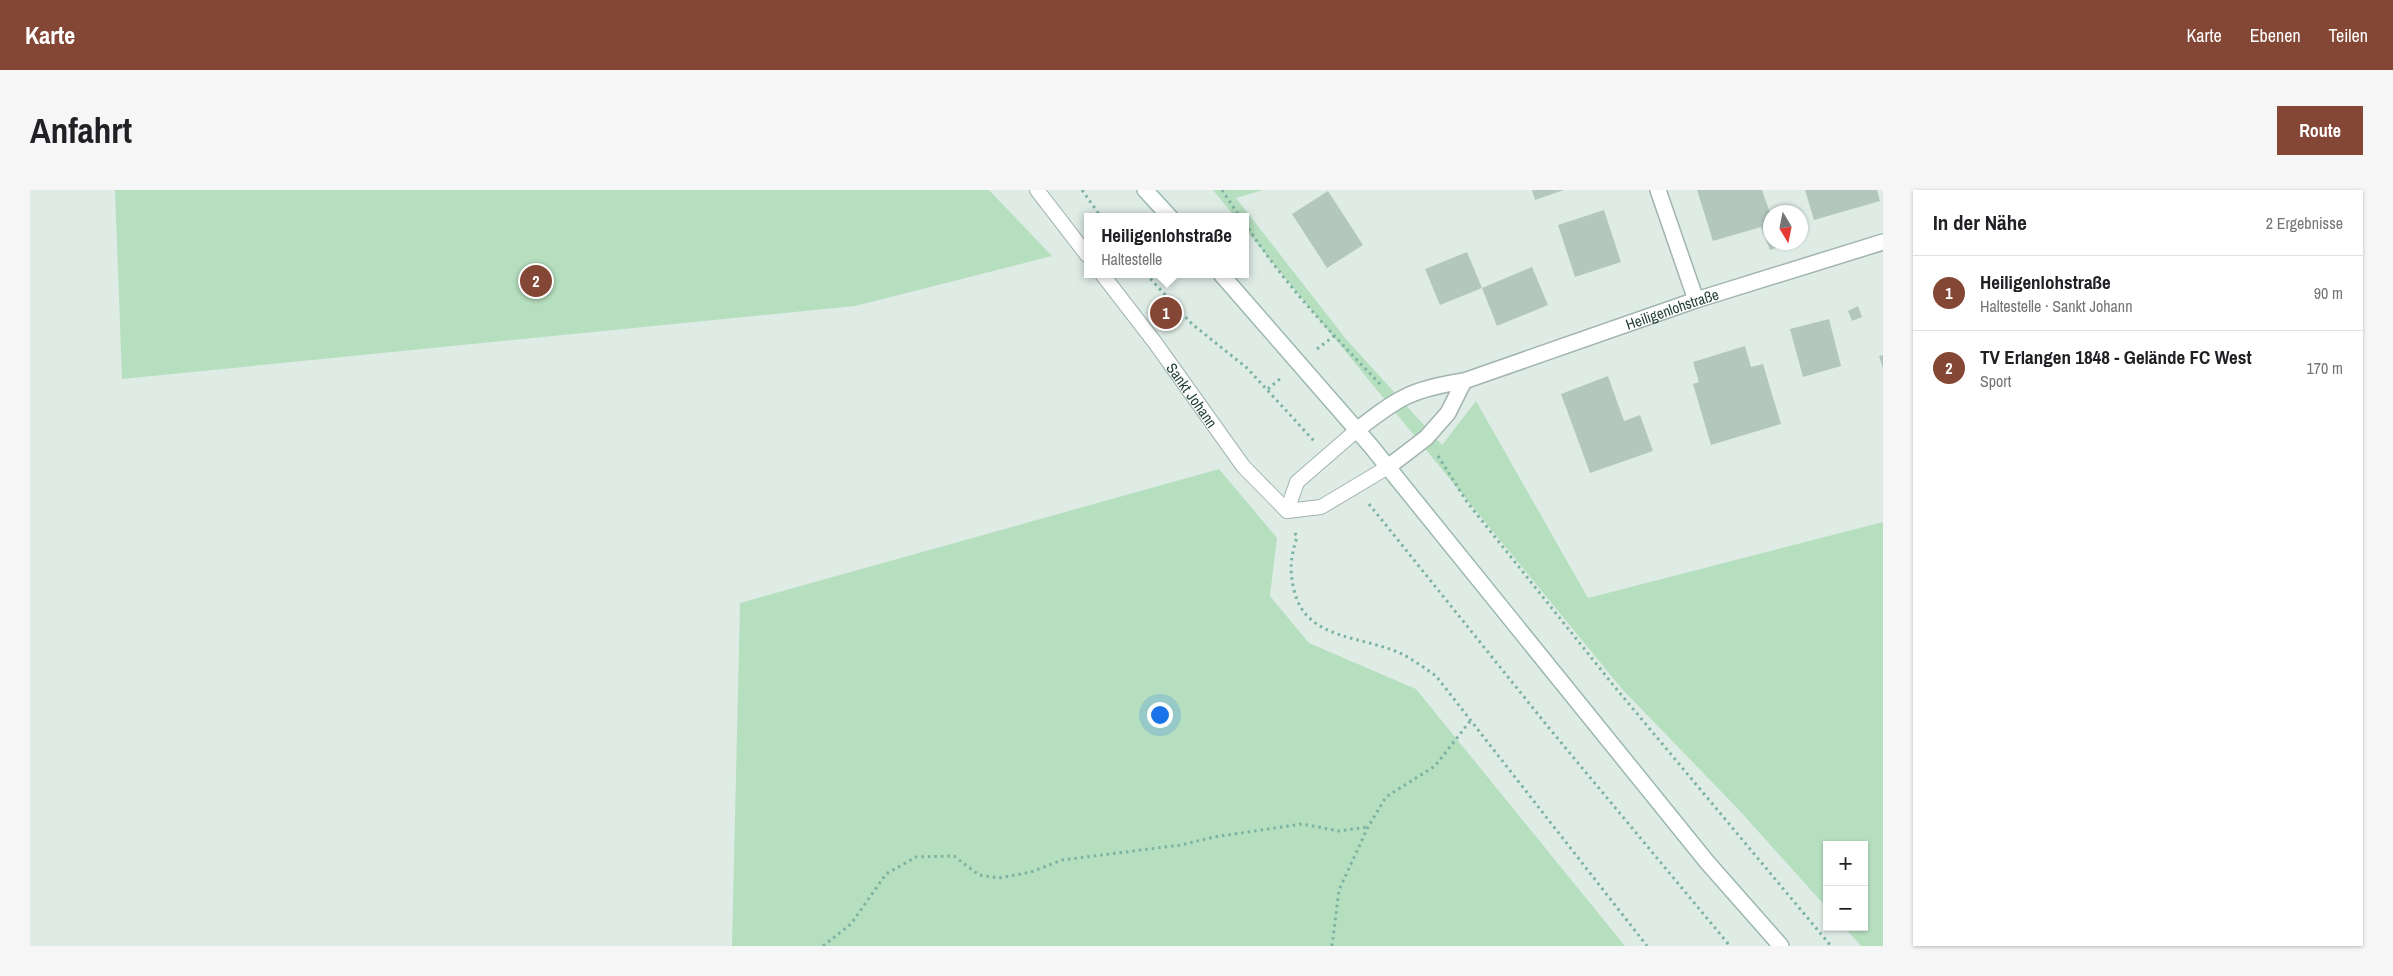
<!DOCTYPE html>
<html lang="de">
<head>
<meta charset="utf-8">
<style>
	:root { --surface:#fff; --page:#f6f6f6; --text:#202124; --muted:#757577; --line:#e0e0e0; --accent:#844635 }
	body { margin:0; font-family:"Archivo Narrow",sans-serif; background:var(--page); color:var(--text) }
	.controls { position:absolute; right:15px; bottom:15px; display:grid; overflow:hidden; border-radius:0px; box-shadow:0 1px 4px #0004 }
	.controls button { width:45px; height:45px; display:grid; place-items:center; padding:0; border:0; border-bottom:1px solid var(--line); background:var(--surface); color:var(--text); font:25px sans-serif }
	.compass { position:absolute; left:1733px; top:15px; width:45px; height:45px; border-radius:50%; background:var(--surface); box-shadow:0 1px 4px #0004; rotate:170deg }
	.you { position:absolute; left:1129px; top:524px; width:18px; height:18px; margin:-12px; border:4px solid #fff; border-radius:50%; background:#1a73e8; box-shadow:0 0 0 8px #1a73e833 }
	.badge { display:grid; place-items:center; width:32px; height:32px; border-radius:50%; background:var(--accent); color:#fff; font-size:16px; font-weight:700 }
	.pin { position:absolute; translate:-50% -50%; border:2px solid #fff; box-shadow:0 1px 5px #0006 }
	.popup { position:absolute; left:1054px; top:23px; width:165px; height:65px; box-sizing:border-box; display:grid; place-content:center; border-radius:0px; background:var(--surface); filter:drop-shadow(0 1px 4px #0005); font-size:16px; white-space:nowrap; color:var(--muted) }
	.popup b { font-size:19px; color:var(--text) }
	.popup::after { content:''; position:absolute; left:50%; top:100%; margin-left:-10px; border:10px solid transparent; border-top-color:var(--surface) }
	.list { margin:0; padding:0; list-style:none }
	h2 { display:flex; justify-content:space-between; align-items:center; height:65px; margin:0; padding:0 20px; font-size:21px }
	h2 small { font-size:16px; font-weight:400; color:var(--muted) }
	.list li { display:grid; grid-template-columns:32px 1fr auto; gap:15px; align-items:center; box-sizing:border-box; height:75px; padding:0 20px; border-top:1px solid var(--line) }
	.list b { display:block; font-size:19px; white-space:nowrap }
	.list p { margin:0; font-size:16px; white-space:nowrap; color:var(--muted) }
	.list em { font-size:16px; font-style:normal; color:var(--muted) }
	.map { position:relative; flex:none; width:1853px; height:756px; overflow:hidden; border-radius:0px }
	header { display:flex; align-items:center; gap:30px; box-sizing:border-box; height:70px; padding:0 25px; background:var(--accent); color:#fff }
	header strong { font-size:24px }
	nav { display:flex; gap:28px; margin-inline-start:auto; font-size:18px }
	.intro { display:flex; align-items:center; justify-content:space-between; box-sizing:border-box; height:120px; padding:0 30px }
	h1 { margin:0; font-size:35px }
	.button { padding:12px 22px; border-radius:0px; background:var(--accent); color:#fff; font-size:18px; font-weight:700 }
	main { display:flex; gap:30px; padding:0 30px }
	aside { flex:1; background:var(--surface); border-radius:0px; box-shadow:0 1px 4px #0004 }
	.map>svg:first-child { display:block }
	.green { fill:#b6dfc0 }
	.building { fill:#b4c7bf }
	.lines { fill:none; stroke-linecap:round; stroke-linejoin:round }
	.lane-casing { stroke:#a2b4ad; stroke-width:16 }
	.street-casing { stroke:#a2b4ad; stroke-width:18 }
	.secondary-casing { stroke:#9db9ae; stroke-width:18 }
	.path { stroke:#7cb2a0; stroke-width:3; stroke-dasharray:2.5 4; stroke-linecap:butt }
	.lane { stroke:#fff; stroke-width:14 }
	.street { stroke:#fff; stroke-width:15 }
	.secondary { stroke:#fff; stroke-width:15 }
	.labels { text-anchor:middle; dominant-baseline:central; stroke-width:4; stroke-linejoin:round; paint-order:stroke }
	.street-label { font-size:15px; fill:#1f3d35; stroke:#f0f8f4 }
</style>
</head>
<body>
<header>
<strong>Karte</strong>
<nav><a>Karte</a><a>Ebenen</a><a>Teilen</a></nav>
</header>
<div class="intro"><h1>Anfahrt</h1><a class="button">Route</a></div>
<main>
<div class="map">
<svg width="1853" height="756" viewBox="0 0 1853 756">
	<rect width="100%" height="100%" fill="#dfece6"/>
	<g class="green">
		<path d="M85 0H959L1022 66 825 116 92 189Z"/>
		<path d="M1183 0H1233L1206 8 1316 149 1412 255 1446 211 1558 408 1853 332V756H1831L1814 737H1834V655H1797V718L1709 620 1592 499 1215 39V27H1205Z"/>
		<path d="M1189 279 1247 348 1240 406 1279 453 1386 499 1595 756H702L710 413Z"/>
	</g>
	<g class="building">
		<path d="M1502 0H1534L1505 10Z"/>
		<path d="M1667 0H1732L1740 23V52L1761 53 1740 60 1731 37 1683 51Z"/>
		<path d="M1775 0H1847L1850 11 1784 30Z"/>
		<path d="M1298 1 1333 55 1297 78 1262 24Z"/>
		<path d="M1759 18 1760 22H1745Z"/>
		<path d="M1574 20 1591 72 1545 87 1528 35Z"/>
		<path d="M1437 62 1452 98 1410 115 1395 79Z"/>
		<path d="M1502 77 1518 115 1467 136 1452 98Z"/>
		<path d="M1828 116 1832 127 1822 131 1818 121Z"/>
		<path d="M1799 129 1811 176 1773 187 1760 139Z"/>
		<path d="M1715 156 1721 177 1733 174 1751 234 1681 255 1663 194 1669 192 1663 172Z"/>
		<path d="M1853 165V179L1849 166Z"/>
		<path d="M1578 186 1594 231 1610 225 1623 261 1560 283 1531 204Z"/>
	</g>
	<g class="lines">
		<defs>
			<g id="lane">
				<path d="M1007 0 1057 65"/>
				<path id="s1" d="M1072 84 1126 154 1213 276 1257 321"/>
				<path d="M1257 321 1291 317 1358 277"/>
				<path d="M1257 321 1267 292 1327 240"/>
			</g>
			<g id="street">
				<path d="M1628 0 1666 110"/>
				<path id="s2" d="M1327 240C1368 208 1381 199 1434 191L1666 110 1853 52"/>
				<path d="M1358 277 1396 248 1418 223 1434 191"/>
			</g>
			<g id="secondary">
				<path d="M1115 0 1140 27"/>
				<path d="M1191 84 1340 255 1677 672 1751 756"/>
			</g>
		</defs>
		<use href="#lane" class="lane-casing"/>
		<use href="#street" class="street-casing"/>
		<use href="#secondary" class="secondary-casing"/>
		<g class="path">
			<path d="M1052 0 1071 27"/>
			<path d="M1192 0 1210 27"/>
			<path d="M1215 33C1253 93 1302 144 1351 195"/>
			<path d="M1116 84 1162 134 1217 178 1284 251"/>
			<path d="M1287 159 1304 146"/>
			<path d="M1238 199 1251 188"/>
			<path d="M1408 266 1437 312 1584 496 1801 756"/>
			<path d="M1339 314 1519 538 1700 756"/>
			<path d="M1265 343 1267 347C1261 366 1259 380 1264 400 1276 452 1335 445 1374 465 1385 471 1396 479 1406 486L1617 756"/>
			<path d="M793 756 821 734 856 684 886 667 924 666 949 685 969 688 1001 682 1032 670 1151 655 1184 647 1272 634 1309 641 1338 637"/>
			<path d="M1302 756 1309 700 1338 637 1356 607 1405 576 1441 530"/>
		</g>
		<use href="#lane" class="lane"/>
		<use href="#street" class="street"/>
		<use href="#secondary" class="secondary"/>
	</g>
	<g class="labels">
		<g class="street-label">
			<text stroke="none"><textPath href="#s2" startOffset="340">Heiligenlohstraße</textPath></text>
			<text stroke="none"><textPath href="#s1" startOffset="151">Sankt Johann</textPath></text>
		</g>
	</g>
</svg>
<div class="controls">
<button>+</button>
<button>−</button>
</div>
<svg class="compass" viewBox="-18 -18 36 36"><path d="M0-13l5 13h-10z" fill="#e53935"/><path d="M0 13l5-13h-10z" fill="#757577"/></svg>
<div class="you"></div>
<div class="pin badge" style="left:1136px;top:123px">1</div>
<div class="popup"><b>Heiligenlohstraße</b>Haltestelle</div>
<div class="pin badge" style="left:506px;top:91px">2</div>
</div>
<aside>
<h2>In der Nähe<small>2 Ergebnisse</small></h2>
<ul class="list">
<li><span class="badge">1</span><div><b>Heiligenlohstraße</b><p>Haltestelle · Sankt Johann</p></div><em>90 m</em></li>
<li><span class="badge">2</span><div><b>TV Erlangen 1848 - Gelände FC West</b><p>Sport</p></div><em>170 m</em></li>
</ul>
</aside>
</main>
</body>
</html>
